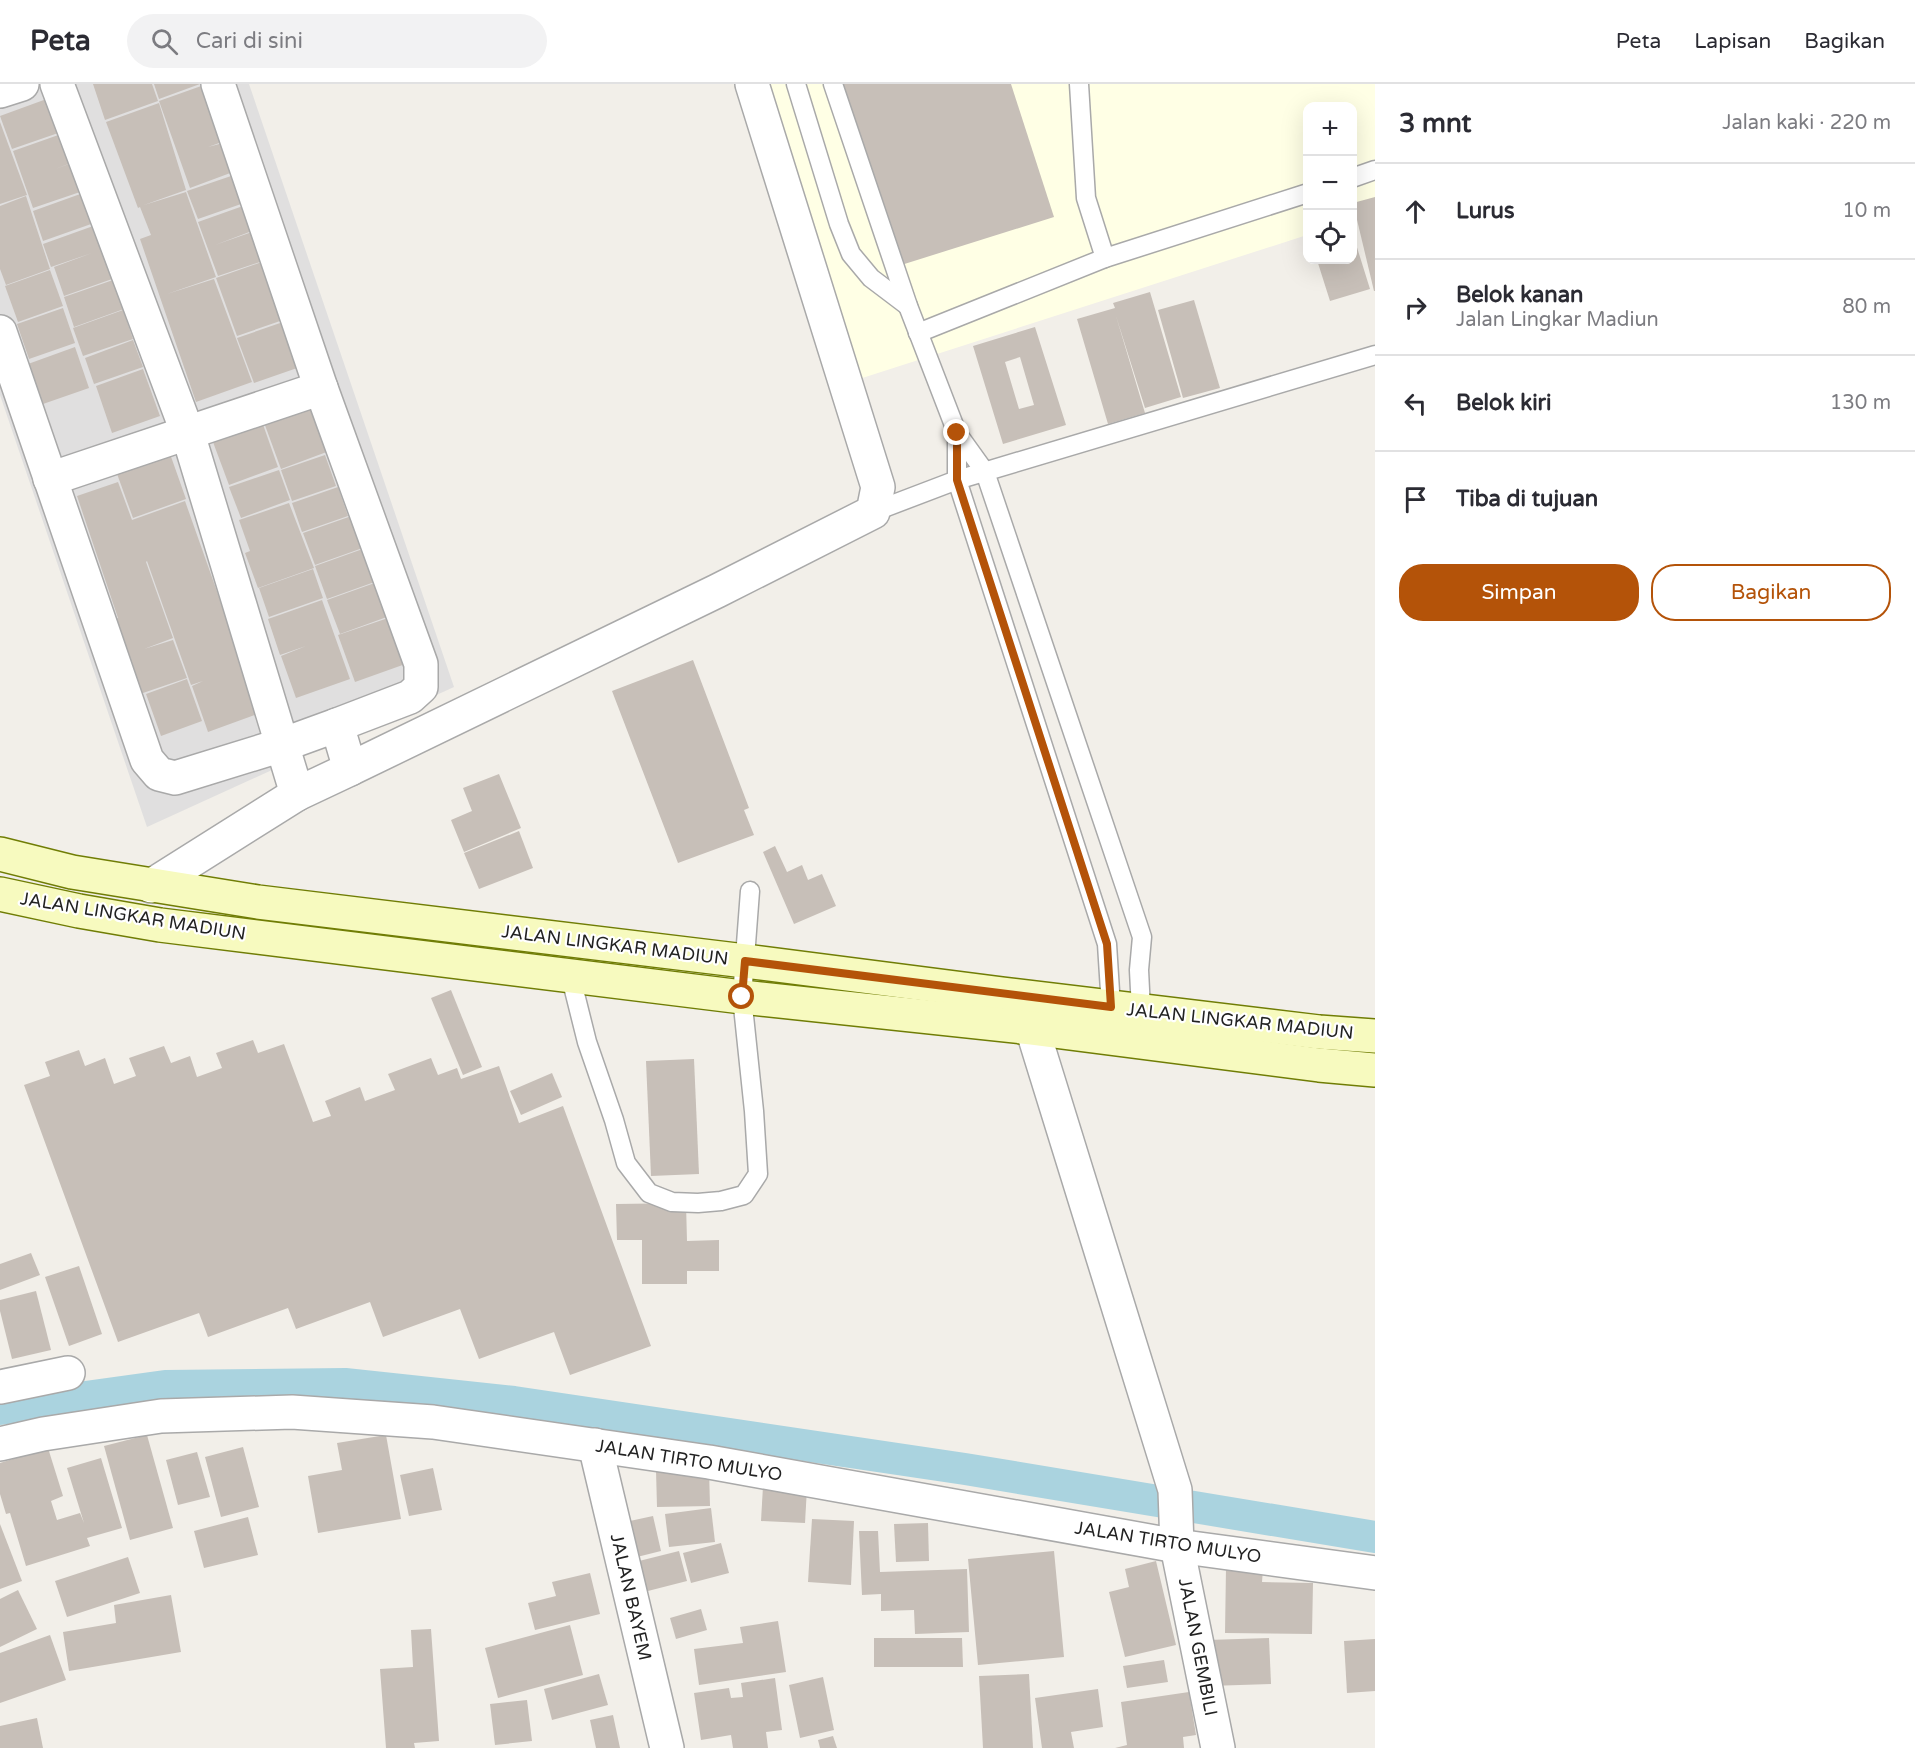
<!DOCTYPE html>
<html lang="id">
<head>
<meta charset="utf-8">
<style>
	:root { --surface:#fff; --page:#f2f2f3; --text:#2b2b33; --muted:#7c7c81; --line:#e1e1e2; --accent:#b45309 }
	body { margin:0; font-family:"Varela Round",sans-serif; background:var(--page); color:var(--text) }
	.controls { position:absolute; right:18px; top:18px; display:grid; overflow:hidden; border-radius:12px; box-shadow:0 6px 24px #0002 }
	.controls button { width:54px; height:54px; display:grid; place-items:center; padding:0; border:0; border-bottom:2px solid var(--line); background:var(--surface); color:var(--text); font:30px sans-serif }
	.stop { position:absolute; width:18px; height:18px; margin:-14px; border:4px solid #b45309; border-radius:50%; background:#fff }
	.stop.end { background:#b45309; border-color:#fff; box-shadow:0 2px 6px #0008 }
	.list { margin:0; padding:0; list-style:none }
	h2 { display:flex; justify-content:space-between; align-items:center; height:78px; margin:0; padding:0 24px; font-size:26px }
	h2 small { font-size:20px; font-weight:400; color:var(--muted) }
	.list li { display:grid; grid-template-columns:39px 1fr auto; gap:18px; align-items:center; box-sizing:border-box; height:96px; padding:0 24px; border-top:2px solid var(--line) }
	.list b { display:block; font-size:22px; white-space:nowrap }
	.list p { margin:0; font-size:20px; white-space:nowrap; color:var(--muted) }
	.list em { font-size:20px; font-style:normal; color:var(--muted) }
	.actions { display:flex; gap:12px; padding:18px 24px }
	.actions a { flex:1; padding:14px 0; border:2px solid var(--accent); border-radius:24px; text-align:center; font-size:21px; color:var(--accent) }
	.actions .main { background:var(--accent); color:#fff }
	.icon { flex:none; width:33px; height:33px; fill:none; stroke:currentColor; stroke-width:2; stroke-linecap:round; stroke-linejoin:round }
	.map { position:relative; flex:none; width:1375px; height:1664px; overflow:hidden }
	header { display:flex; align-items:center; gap:36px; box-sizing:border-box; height:84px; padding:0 30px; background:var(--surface); border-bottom:2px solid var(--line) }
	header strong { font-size:28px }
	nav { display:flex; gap:33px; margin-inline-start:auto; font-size:21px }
	.search { width:420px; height:54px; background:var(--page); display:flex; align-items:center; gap:15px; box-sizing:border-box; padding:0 21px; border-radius:33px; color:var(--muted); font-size:22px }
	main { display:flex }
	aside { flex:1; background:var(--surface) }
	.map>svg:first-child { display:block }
	.residential { fill:#e0dfdf }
	.education { fill:#ffffe5 }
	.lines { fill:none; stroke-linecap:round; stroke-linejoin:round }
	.canal { stroke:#aad3df; stroke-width:32 }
	.building { fill:#c7bfb8; fill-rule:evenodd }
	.service-casing { stroke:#a9a9a9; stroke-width:21 }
	.minor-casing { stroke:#a9a9a9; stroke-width:36 }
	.secondary-casing { stroke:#707d05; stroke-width:36 }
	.service { stroke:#fff; stroke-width:18 }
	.minor { stroke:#fff; stroke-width:33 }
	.secondary { stroke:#f7fabf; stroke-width:33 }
	.route { stroke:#b45309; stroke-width:8 }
	.labels { text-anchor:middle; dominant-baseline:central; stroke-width:4.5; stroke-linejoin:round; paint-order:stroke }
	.street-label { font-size:18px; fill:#222; stroke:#fff }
</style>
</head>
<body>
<header>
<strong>Peta</strong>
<div class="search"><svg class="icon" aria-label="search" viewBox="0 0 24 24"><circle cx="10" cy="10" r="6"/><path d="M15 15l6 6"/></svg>Cari di sini</div>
<nav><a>Peta</a><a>Lapisan</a><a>Bagikan</a></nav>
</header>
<main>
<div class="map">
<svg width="1375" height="1664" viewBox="0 0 1375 1664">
	<rect width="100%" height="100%" fill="#f2efe9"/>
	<path class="residential" d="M0 0H249L454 603 147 743 0 311Z"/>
	<path class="education" d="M761 0H1375V129L1353 136 1352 22H1308L1307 151 853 297Z"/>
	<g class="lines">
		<path class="canal" d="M0 1325 165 1302 345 1300 514 1318 965 1385 1375 1453"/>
	</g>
	<g class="building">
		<path d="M93 0H152L158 17 105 36Z"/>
		<path d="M154 0H200L159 15Z"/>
		<path d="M840 0H1011L1054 133 898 182Z"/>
		<path d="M204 1 222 58 208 63 223 59 233 88 190 104 159 17Z"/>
		<path d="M52 13 64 47 12 65 0 32Z"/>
		<path d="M159 19 186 106 144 121 186 108 216 193 167 210 214 195 252 298 196 318 140 155 151 151 140 123 138 124 106 38Z"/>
		<path d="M0 38 27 111 0 120Z"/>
		<path d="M64 49 74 78 55 85 72 79 83 107 33 124 13 67Z"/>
		<path d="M234 91 244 119 198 135 187 107Z"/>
		<path d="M83 109 94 139 43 157 33 127Z"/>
		<path d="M26 112 50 185 6 201 0 185V122Z"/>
		<path d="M1375 113V207H1374L1353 119Z"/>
		<path d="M243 122 252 147 215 161 252 148 263 177 218 192 198 138Z"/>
		<path d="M96 141 115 194 64 212 54 183 92 169 51 183 43 160Z"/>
		<path d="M1355 157 1370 205 1330 217 1317 176H1353V158Z"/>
		<path d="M262 178 283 236 237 252 216 194Z"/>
		<path d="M50 186 63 222 18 238 5 202Z"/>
		<path d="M113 196 124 225 74 243 64 213Z"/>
		<path d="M1150 208 1181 313 1145 324 1116 232 1145 329 1108 340 1077 235 1115 224 1113 219Z"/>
		<path d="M1194 216 1220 304 1183 314 1158 226Z"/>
		<path d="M63 224 75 259 29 275 17 240Z"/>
		<path d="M123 226 133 255 83 272 73 244Z"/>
		<path d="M283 238 300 283 254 299 237 254Z"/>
		<path d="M1035 243 1066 341 1003 360 973 262ZM1020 273 1034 321 1019 325 1005 278Z"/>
		<path d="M133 256 143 283 94 300 85 274Z"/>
		<path d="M75 263 89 304 43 320 28 280Z"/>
		<path d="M143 285 160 332 112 349 96 302Z"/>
		<path d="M313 315 332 366 281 385 262 333Z"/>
		<path d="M260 332 278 383 229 401 210 350Z"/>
		<path d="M169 367 186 415 133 434 116 387Z"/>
		<path d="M325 371 336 402 292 417 281 386Z"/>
		<path d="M279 386 290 416 241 434 229 403Z"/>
		<path d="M118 398 132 436 185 417 260 629 208 648 192 602 203 597 191 601 147 477 146 478 173 554 144 565 173 556 187 594 140 610 114 536 118 534 77 412Z"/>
		<path d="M338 403 348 432 302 448 292 419Z"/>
		<path d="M289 419 314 484 258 504 245 469 250 467 239 436Z"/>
		<path d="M360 429 371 461 315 481 303 449Z"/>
		<path d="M371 462 383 495 327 515 315 482Z"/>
		<path d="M313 485 323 514 269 533 259 504Z"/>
		<path d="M383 496 395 530 340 550 327 516Z"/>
		<path d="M322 516 350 595 296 614 281 572 306 562 280 571 268 535Z"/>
		<path d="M394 532 411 578 355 598 338 551Z"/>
		<path d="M693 576 749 724 744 726 754 751 678 779 612 607Z"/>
		<path d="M187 595 202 637 161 652 146 610Z"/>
		<path d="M499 690 521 744 464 768 451 736 472 727 463 704Z"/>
		<path d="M519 747 533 784 479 805 464 769Z"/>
		<path d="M775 762 787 788 802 781 808 796 822 790 836 822 794 840 763 768Z"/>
		<path d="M451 906 482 983 463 991 431 914Z"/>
		<path d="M253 956 258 969 284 960 313 1038 331 1032 325 1017 360 1003 365 1017 395 1006 388 990 431 974 438 991 457 984 461 995 499 982 519 1039 563 1022 651 1262 570 1291 554 1248 479 1275 460 1225 383 1253 370 1218 296 1245 288 1224 208 1253 199 1229 118 1258 24 1001 50 992 45 978 79 966 85 982 105 974 114 1000 136 992 129 974 164 962 171 979 190 972 197 993 222 984 216 969Z"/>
		<path d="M694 975 699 1090 651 1092 646 977Z"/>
		<path d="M552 989 562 1013 521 1031 510 1007Z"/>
		<path d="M686 1119 687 1157 719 1156V1187H687V1200H642V1156H617L616 1120Z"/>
		<path d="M31 1169 40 1191 0 1206V1180Z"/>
		<path d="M79 1182 102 1250 69 1262 45 1193Z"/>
		<path d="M36 1207 51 1266 12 1275 0 1227V1216Z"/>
		<path d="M147 1351 173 1444 130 1456 104 1362Z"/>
		<path d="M386 1351 401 1435 318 1449 308 1392 342 1386 337 1359Z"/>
		<path d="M243 1363 259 1423 221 1433 205 1373Z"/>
		<path d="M48 1364 63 1412 51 1417 57 1436 80 1429 84 1439 67 1384 101 1374 122 1444 87 1454 90 1462 26 1482 10 1429 6 1430 0 1410V1379Z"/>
		<path d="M197 1368 210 1413 178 1421 166 1376Z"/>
		<path d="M433 1384 442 1426 409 1432 400 1391Z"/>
		<path d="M709 1385 710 1422 657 1423 656 1386Z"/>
		<path d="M763 1402 807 1404 805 1439 761 1437Z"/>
		<path d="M711 1424 715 1458 669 1463 665 1430Z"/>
		<path d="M653 1432 661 1467 625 1476 616 1440Z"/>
		<path d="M248 1433 258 1471 204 1484 194 1447Z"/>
		<path d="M812 1435 854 1437 851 1501 808 1498Z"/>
		<path d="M928 1439 929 1477 896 1478 894 1440Z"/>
		<path d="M0 1440 22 1497 0 1505Z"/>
		<path d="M859 1447H878L880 1488 967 1485 969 1548 915 1550 914 1526 881 1527V1510L862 1511Z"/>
		<path d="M721 1459 729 1489 691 1499 683 1469Z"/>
		<path d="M679 1467 687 1497 644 1508 635 1478Z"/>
		<path d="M1054 1467 1064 1573 978 1581 968 1475Z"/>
		<path d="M128 1473 140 1509 67 1533 55 1497Z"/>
		<path d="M1156 1477 1176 1561 1125 1573 1109 1508 1129 1503 1125 1485Z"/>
		<path d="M1226 1484 1263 1485 1262 1498 1313 1499 1312 1550 1225 1549Z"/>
		<path d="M590 1489 600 1530 535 1546 528 1519 556 1512 552 1498Z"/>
		<path d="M18 1506 37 1545 0 1563V1515Z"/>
		<path d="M171 1511 181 1568 69 1587 63 1548 116 1539 114 1521Z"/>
		<path d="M701 1525 707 1546 676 1555 670 1534Z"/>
		<path d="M778 1537 786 1588 699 1601 694 1565 743 1559 740 1543Z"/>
		<path d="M570 1541 583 1591 498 1614 485 1564Z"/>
		<path d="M431 1545 439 1657 414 1659 415 1664H386L380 1585 413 1583 411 1546Z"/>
		<path d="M50 1551 66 1596 0 1619V1569Z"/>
		<path d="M874 1554H962L963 1583H874Z"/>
		<path d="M1269 1554 1271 1600 1209 1602 1208 1556Z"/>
		<path d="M1375 1555V1607L1347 1609 1344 1557Z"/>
		<path d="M1164 1576 1168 1598 1127 1604 1123 1582Z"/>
		<path d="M599 1590 608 1621 552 1636 544 1605Z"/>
		<path d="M1029 1590 1033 1664H983L979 1592Z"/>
		<path d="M823 1593 834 1646 800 1654 789 1601Z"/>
		<path d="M775 1594 782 1646 766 1648 768 1664H733L731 1651 701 1656 694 1609 729 1604 731 1614 743 1613 741 1599Z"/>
		<path d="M1098 1605 1103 1643 1071 1648 1074 1664H1042L1035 1614Z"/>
		<path d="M1189 1608 1196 1651 1183 1653 1184 1664H1115L1127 1661 1121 1618Z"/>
		<path d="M527 1616 532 1657 495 1661 490 1620Z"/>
		<path d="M613 1631 620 1664H596L590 1636Z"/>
		<path d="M37 1634 43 1664H0V1642Z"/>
		<path d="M833 1652 837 1664H820L818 1656Z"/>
	</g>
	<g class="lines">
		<defs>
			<g id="service">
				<path d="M796 0 839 140 851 170 871 194 908 222"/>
				<path d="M833 0 908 222 957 349 985 388 1142 853 1139 886 1141 926"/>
				<path d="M1079 0 1086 114 1105 174"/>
				<path d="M1352 94 1375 86"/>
				<path d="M918 249 1105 174 1308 109"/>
				<path d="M957 349V396L1107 860 1111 923"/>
				<path d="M873 428 957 396 1375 271"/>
				<path d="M570 890 587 958 614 1036 626 1079 649 1109 672 1118 698 1119 721 1117 744 1111 758 1090 754 1027 742 913 750 807"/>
			</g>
			<g id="minor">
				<path d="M57 0 188 350 297 710 350 685 337 641 410 613 421 603V580L321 304 218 0"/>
				<path d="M0 7 22 0"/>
				<path d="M0 248 147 676 159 690 175 694 282 661 337 641"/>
				<path d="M50 395 321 304"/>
				<path d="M350 685 717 507 873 428 878 403 752 0"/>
				<path d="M151 802 297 710"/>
				<path d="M1032 944 1175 1406 1177 1462 1218 1664"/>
				<path d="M0 1303 68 1289"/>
				<path d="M0 1360 43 1350 161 1332 292 1328 433 1338 709 1378 1177 1462 1375 1489"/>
				<path d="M595 1361 667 1664"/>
			</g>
			<g id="secondary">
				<path d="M0 770 72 788 258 818 745 877 1003 910 1319 948 1375 952"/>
				<path d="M0 810 79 827 160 841 742 913 1032 944 1319 981 1375 986"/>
			</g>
		</defs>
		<use href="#service" class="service-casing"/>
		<use href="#minor" class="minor-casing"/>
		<use href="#secondary" class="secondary-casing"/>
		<use href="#service" class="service"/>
		<use href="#minor" class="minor"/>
		<use href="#secondary" class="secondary"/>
	</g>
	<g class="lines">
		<path class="route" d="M742 913 745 877 1111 923 1107 860 957 396V349"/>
	</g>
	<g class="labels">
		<g class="street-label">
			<text transform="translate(133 832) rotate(9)">JALAN LINGKAR MADIUN</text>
			<text transform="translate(615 861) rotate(7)">JALAN LINGKAR MADIUN</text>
			<text transform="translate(1240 937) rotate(6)">JALAN LINGKAR MADIUN</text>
			<text transform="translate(689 1376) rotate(9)">JALAN TIRTO MULYO</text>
			<text transform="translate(1168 1458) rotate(9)">JALAN TIRTO MULYO</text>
			<text transform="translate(631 1513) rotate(77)">JALAN BAYEM</text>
			<text transform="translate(1198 1563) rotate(79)">JALAN GEMBILI</text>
		</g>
	</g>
</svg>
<div class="controls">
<button>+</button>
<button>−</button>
<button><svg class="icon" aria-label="locate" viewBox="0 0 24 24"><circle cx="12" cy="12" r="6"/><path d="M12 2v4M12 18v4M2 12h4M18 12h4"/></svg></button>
</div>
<div class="stop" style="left:742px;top:913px"></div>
<div class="stop end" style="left:957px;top:349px"></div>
</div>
<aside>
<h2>3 mnt<small>Jalan kaki · 220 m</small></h2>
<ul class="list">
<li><svg class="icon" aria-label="ahead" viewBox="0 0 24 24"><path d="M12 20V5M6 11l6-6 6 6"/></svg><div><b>Lurus</b></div><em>10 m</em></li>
<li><svg class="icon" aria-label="right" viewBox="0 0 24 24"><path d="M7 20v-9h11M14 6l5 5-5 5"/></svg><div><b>Belok kanan</b><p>Jalan Lingkar Madiun</p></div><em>80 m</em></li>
<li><svg class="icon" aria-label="left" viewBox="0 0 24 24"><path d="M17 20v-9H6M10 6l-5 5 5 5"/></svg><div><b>Belok kiri</b></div><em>130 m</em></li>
<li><svg class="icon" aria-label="arrive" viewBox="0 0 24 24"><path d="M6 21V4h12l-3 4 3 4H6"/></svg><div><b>Tiba di tujuan</b></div></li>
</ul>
<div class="actions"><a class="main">Simpan</a><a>Bagikan</a></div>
</aside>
</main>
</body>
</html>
